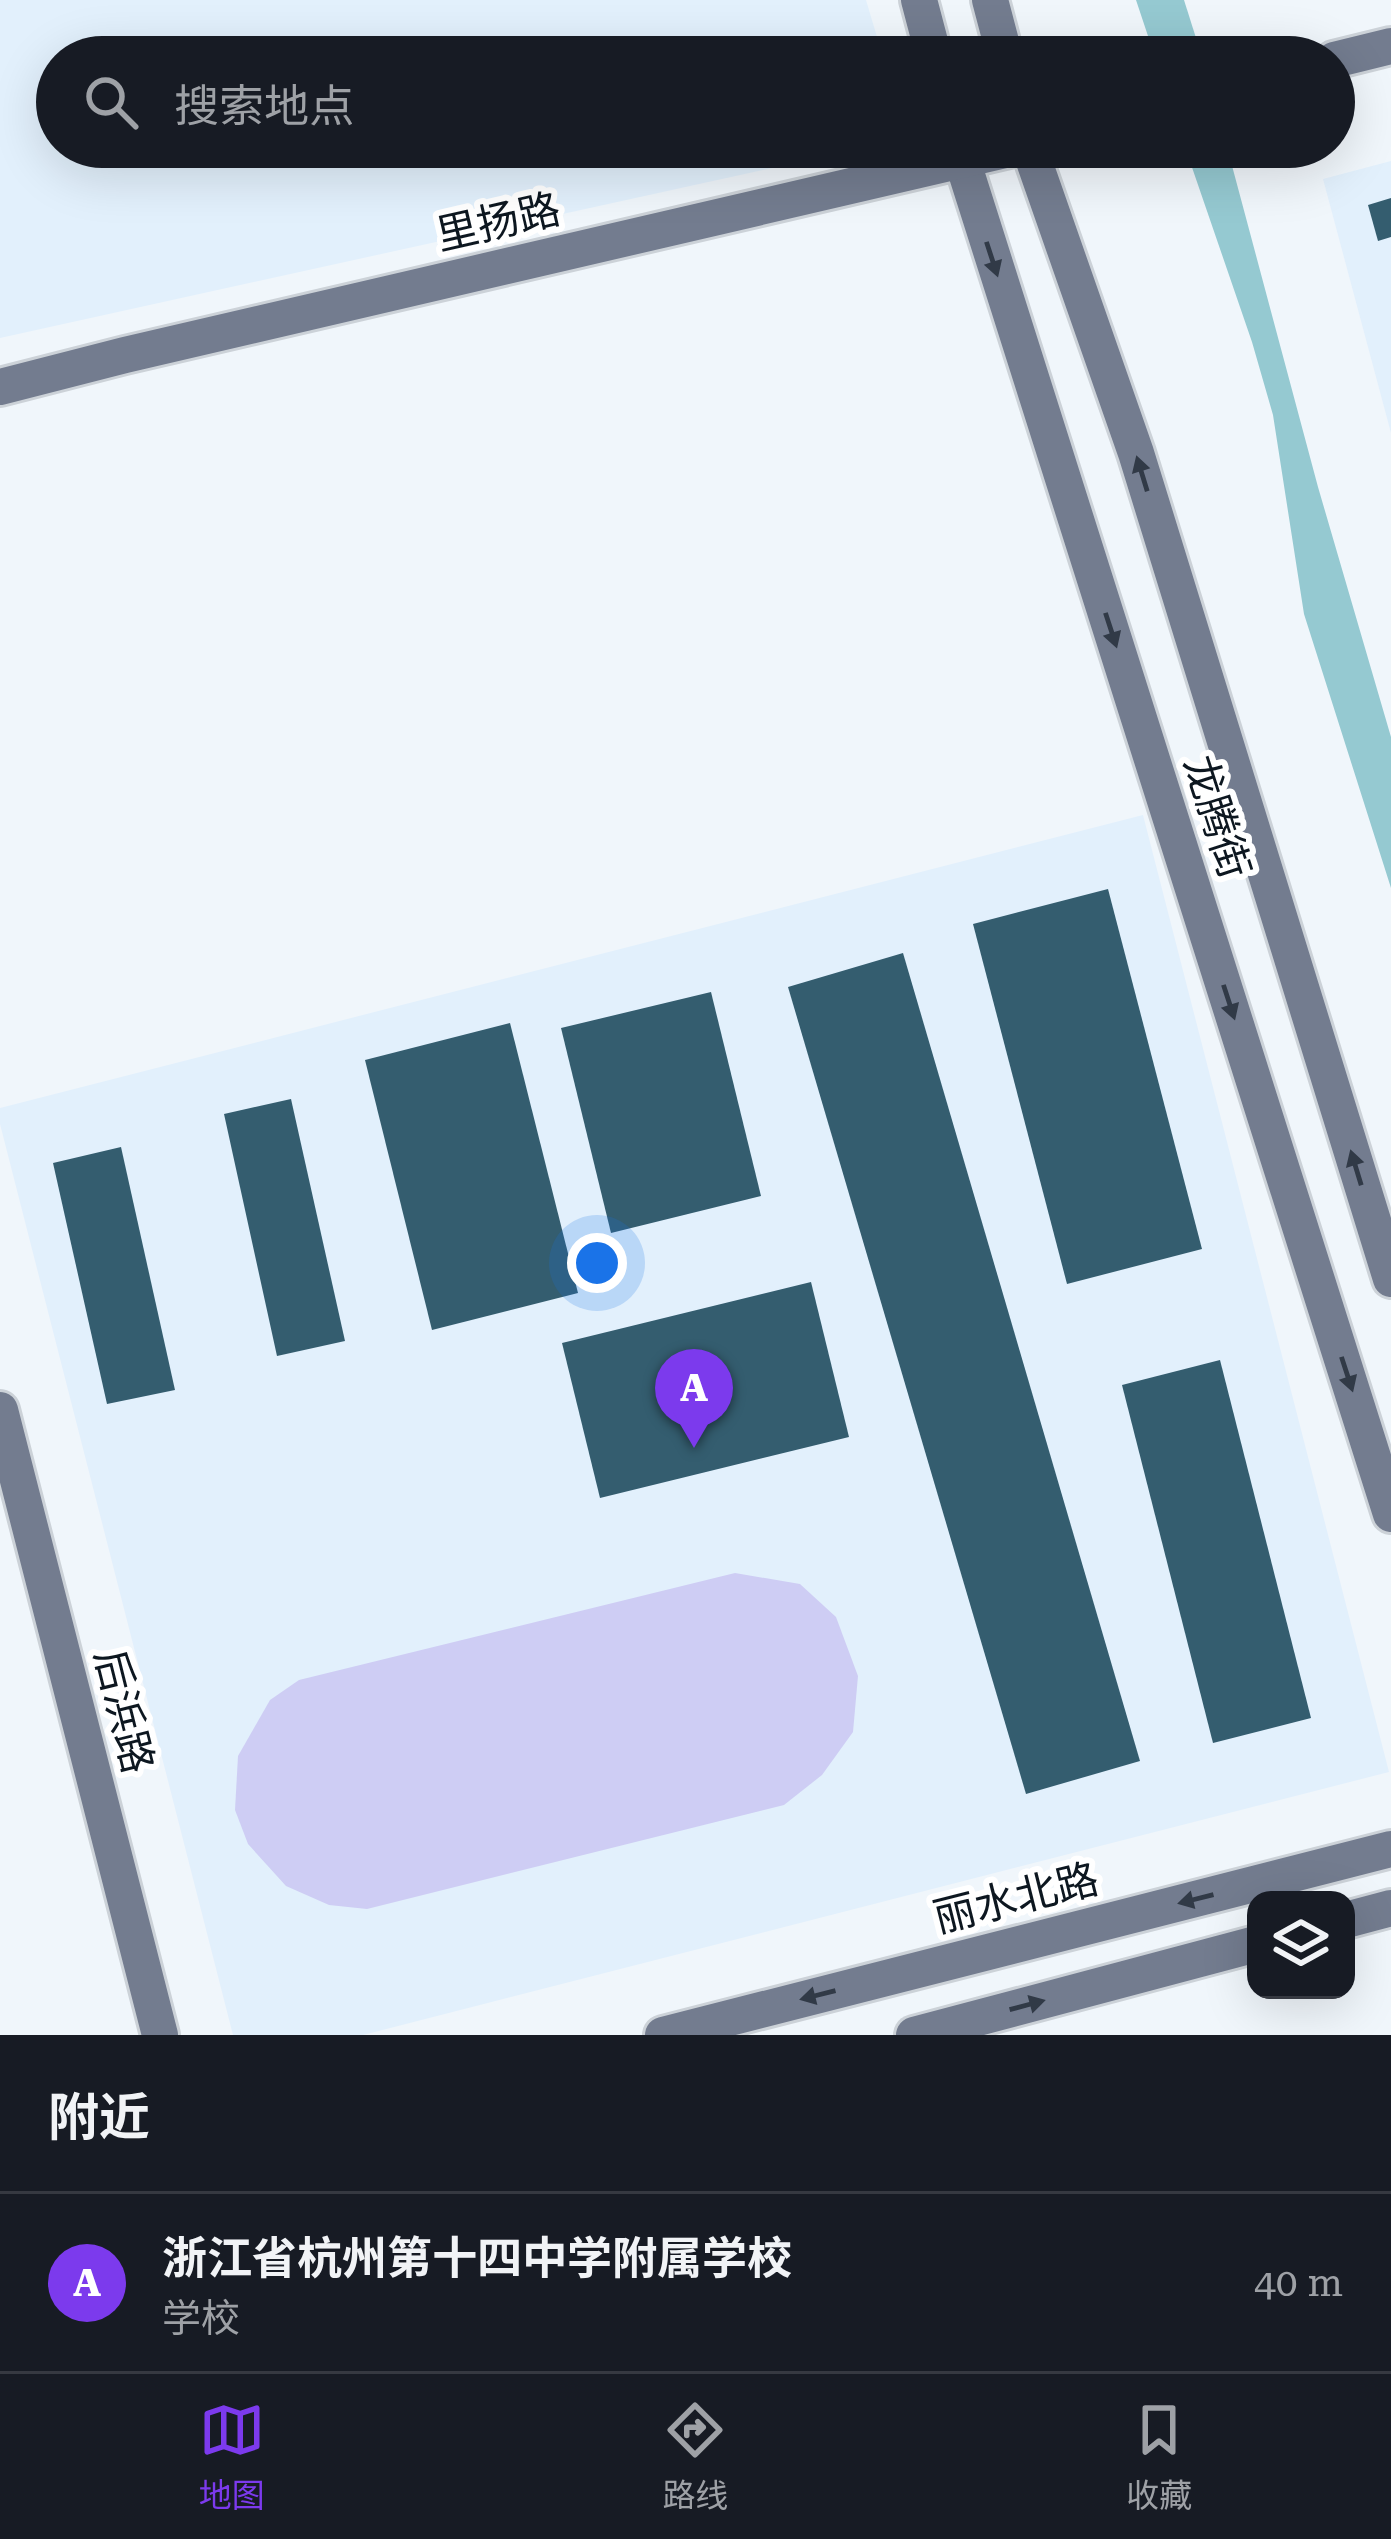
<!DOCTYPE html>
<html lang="zh">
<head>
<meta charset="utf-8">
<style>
	:root { --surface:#171b24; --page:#242831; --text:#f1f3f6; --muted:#9ea1a6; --line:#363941; --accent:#7c3aed }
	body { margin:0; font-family:"Roboto Serif","Noto Sans SC",serif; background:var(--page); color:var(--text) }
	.controls { position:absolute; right:36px; bottom:36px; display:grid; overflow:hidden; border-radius:24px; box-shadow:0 12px 48px #0002 }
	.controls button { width:108px; height:108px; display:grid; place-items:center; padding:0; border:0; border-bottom:3px solid var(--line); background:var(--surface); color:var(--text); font:60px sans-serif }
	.you { position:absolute; left:597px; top:1263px; width:42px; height:42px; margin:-30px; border:9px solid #fff; border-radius:50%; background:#1a73e8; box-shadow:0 0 0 18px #1a73e833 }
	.badge { display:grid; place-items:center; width:78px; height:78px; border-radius:50%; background:var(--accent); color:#fff; font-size:39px; font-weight:700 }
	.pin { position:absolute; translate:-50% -99px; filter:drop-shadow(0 3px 6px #0008) }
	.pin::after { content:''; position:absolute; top:63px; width:42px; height:36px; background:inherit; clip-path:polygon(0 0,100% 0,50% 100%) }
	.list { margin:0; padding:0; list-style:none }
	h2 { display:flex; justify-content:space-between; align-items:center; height:156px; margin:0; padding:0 48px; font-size:51px }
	h2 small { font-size:39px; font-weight:400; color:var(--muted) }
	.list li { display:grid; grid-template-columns:78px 1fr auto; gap:36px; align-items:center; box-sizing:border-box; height:180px; padding:0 48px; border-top:3px solid var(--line) }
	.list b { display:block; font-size:45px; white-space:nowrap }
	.list p { margin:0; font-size:39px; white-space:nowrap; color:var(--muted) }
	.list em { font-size:39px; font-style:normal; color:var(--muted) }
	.icon { flex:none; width:66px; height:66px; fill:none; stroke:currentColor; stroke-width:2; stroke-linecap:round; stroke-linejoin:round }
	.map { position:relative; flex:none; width:1391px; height:2035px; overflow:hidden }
	.search { position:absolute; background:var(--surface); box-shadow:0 12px 48px #0002; left:36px; right:36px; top:36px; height:132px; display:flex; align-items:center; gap:30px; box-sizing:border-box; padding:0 42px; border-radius:66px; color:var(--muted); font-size:45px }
	.sheet { height:336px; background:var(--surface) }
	nav { display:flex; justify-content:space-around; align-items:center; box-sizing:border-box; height:168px; border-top:3px solid var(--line); background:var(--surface); font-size:33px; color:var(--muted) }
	nav a { display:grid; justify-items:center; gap:6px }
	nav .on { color:var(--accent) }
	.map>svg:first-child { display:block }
	.built { fill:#e2f0fc }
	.green { fill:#cecdf4 }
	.water { fill:#95c9d1 }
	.building { fill:#345d6f }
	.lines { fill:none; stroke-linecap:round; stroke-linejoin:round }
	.secondary-casing { stroke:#ccd2d8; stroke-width:42 }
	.secondary { stroke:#737c8f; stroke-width:36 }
	.oneway { fill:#313a47 }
	.labels { text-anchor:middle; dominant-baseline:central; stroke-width:12; stroke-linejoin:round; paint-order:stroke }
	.street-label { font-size:42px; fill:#0d1720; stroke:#fff }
</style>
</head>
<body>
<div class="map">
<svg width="1391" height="2035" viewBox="0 0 1391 2035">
	<rect width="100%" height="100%" fill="#f0f6fb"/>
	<g class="built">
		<path d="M0 0H866L883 57H57V147H867L0 338Z"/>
		<path d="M1391 161V433L1323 179Z"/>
		<path d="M1143 815 1389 1772 363 2035H233L0 1124V1108Z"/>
	</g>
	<path class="green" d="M735 1573 800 1584 836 1617 858 1676 853 1732 822 1775 784 1805 367 1909 329 1905 286 1886 248 1844 235 1810 238 1756 270 1700 299 1680Z"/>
	<g class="water">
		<path d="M1136 0H1184L1202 57H1155Z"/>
		<path d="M1185 147H1227L1318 487 1391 737V888L1304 614 1273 415 1252 342Z"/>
	</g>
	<g class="building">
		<path d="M1391 198V237L1378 241 1368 205Z"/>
		<path d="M1108 889 1202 1249 1067 1284 973 924Z"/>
		<path d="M903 953 1140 1761 1026 1794 788 987Z"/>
		<path d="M711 992 761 1196 611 1233 561 1028Z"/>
		<path d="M510 1023 578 1293 432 1330 365 1060Z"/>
		<path d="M291 1099 345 1341 277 1356 224 1114Z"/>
		<path d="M121 1147 175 1390 107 1404 53 1163Z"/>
		<path d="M811 1282 849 1437 600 1498 562 1343Z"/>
		<path d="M1220 1360 1311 1718 1213 1743 1122 1385Z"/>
	</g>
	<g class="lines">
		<defs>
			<g id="secondary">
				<path d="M919 0 934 57"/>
				<path d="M990 0 1005 57"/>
				<path d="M1334 60 1391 46"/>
				<path d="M958 147 1391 1514"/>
				<path d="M1029 147 1136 453 1391 1279"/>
				<path d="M0 387 125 355 1018 147"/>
				<path d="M0 1410 160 2035"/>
				<path d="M1346 1920 1391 1908"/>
				<path d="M663 2035 1391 1849"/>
				<path d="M914 2035 1256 1944"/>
			</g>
		</defs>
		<use href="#secondary" class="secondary-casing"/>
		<use href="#secondary" class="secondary"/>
	</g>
	<defs><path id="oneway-solid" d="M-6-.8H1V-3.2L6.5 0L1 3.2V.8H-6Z" transform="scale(3)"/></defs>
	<g class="oneway">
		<use href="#oneway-solid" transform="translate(992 259) rotate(72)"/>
		<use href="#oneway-solid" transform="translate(1142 474) rotate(-107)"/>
		<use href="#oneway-solid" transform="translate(1111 630) rotate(72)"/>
		<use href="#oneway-solid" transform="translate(1229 1002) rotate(72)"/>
		<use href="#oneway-solid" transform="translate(1356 1168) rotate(-107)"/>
		<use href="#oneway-solid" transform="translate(1347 1374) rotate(72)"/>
		<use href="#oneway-solid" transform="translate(1196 1899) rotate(166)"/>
		<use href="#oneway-solid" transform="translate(818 1995) rotate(166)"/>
		<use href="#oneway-solid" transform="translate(1027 2005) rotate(-15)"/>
	</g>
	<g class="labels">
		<g class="street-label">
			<text transform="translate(498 222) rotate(-13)">里扬路</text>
			<text transform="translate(1217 817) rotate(72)">龙腾街</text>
			<text transform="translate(124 1711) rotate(76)">后浜路</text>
			<text transform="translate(1016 1898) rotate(-14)">丽水北路</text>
		</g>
	</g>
</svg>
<div class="controls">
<button><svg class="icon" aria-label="layers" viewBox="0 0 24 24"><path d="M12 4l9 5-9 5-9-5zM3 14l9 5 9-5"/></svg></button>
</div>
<div class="you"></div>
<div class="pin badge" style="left:694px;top:1448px">A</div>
<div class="search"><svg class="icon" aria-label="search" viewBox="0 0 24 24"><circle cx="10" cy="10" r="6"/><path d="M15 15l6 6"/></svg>搜索地点</div>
</div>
<section class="sheet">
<h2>附近<small></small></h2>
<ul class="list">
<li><span class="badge">A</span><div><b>浙江省杭州第十四中学附属学校</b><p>学校</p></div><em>40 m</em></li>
</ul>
</section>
<nav>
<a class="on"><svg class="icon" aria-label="map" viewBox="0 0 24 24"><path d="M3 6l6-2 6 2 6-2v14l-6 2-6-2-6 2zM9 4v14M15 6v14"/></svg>地图</a>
<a><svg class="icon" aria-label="directions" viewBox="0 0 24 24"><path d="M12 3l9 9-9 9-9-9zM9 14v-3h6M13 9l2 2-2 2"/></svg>路线</a>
<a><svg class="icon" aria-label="saved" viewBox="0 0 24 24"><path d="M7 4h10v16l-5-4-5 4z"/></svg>收藏</a>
</nav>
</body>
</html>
